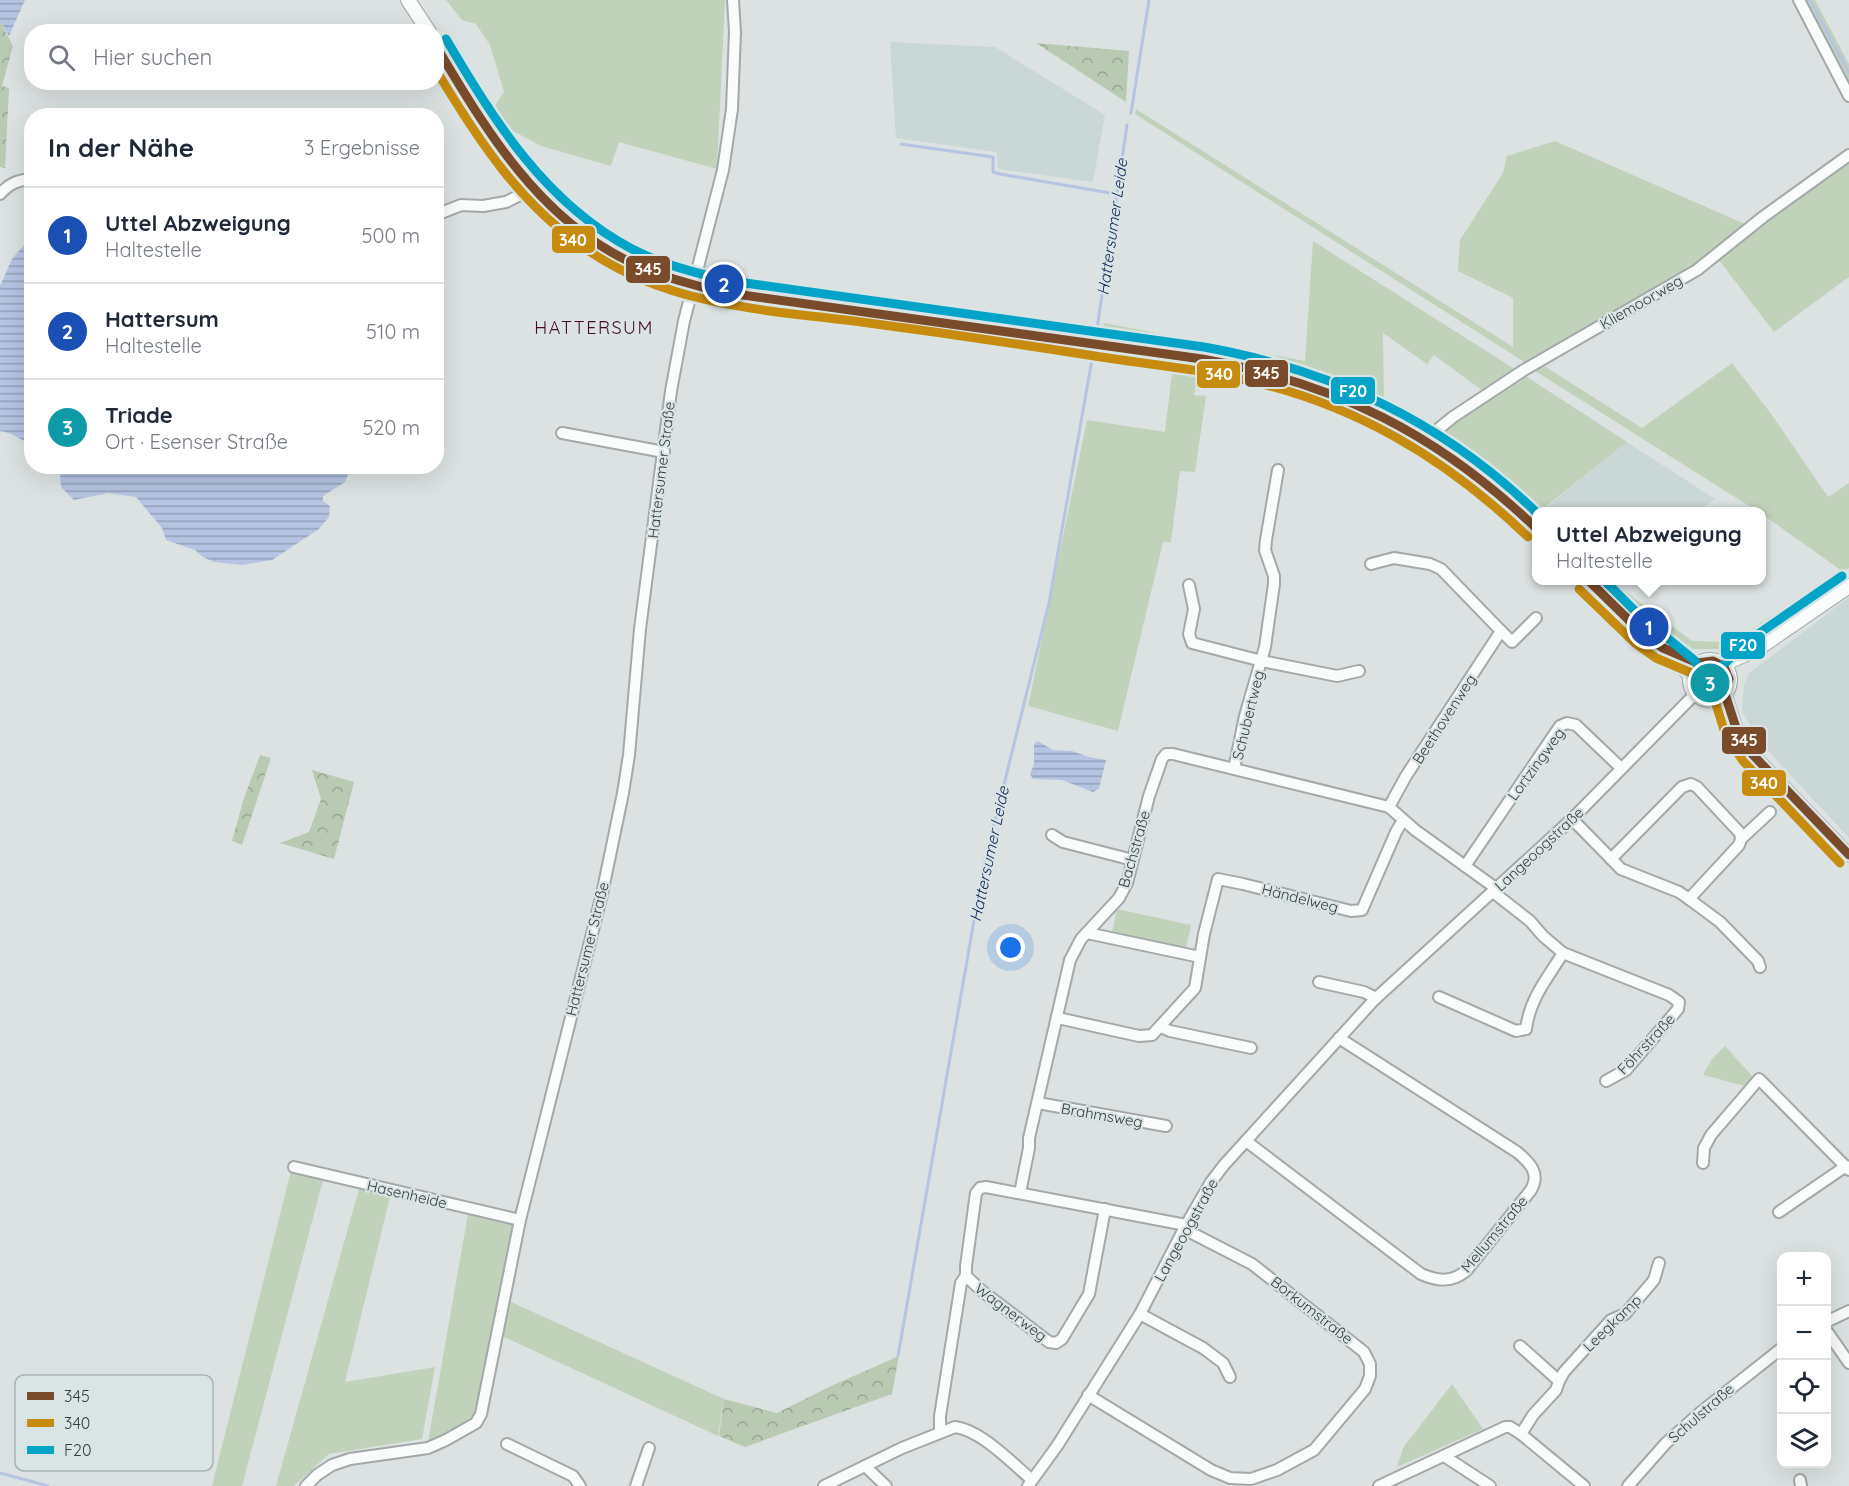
<!DOCTYPE html>
<html lang="de">
<head>
<meta charset="utf-8">
<style>
	:root { --surface:#fff; --page:#f2f2f3; --text:#1f2937; --muted:#747a83; --line:#e0e1e3; --accent:#7c3aed }
	body { margin:0; font-family:Quicksand,sans-serif; background:var(--page); color:var(--text) }
	.controls { position:absolute; right:18px; bottom:18px; display:grid; overflow:hidden; border-radius:12px; box-shadow:0 6px 24px #0002 }
	.controls button { width:54px; height:54px; display:grid; place-items:center; padding:0; border:0; border-bottom:2px solid var(--line); background:var(--surface); color:var(--text); font:30px sans-serif }
	.you { position:absolute; left:1011px; top:948px; width:21px; height:21px; margin:-15px; border:4px solid #fff; border-radius:50%; background:#1a73e8; box-shadow:0 0 0 9px #1a73e833 }
	.badge { display:grid; place-items:center; width:39px; height:39px; border-radius:50%; background:var(--accent); color:#fff; font-size:20px; font-weight:700 }
	.pin { position:absolute; translate:-50% -50%; border:3px solid #fff; box-shadow:0 2px 6px #0006 }
	.popup { position:absolute; left:1532px; top:507px; width:234px; height:78px; box-sizing:border-box; display:grid; place-content:center; border-radius:12px; background:var(--surface); filter:drop-shadow(0 2px 4px #0005); font-size:20px; white-space:nowrap; color:var(--muted) }
	.popup b { font-size:22px; color:var(--text) }
	.popup::after { content:''; position:absolute; left:50%; top:100%; margin-left:-12px; border:12px solid transparent; border-top-color:var(--surface) }
	.list { margin:0; padding:0; list-style:none }
	h2 { display:flex; justify-content:space-between; align-items:center; height:78px; margin:0; padding:0 24px; font-size:26px }
	h2 small { font-size:20px; font-weight:400; color:var(--muted) }
	.list li { display:grid; grid-template-columns:39px 1fr auto; gap:18px; align-items:center; box-sizing:border-box; height:96px; padding:0 24px; border-top:2px solid var(--line) }
	.list b { display:block; font-size:22px; white-space:nowrap }
	.list p { margin:0; font-size:20px; white-space:nowrap; color:var(--muted) }
	.list em { font-size:20px; font-style:normal; color:var(--muted) }
	.icon { flex:none; width:33px; height:33px; fill:none; stroke:currentColor; stroke-width:2; stroke-linecap:round; stroke-linejoin:round }
	.map { position:relative; flex:none; width:1849px; height:1486px; overflow:hidden }
	.search { position:absolute; background:var(--surface); box-shadow:0 6px 24px #0002; left:24px; top:24px; width:420px; height:66px; display:flex; align-items:center; gap:15px; box-sizing:border-box; padding:0 21px; border-radius:24px; color:var(--muted); font-size:22px }
	.panel { position:absolute; background:var(--surface); box-shadow:0 6px 24px #0002; left:24px; top:108px; width:420px; height:366px; border-radius:24px }
	.map>svg:first-child { display:block }
	.built { fill:#cad7d7 }
	.green { fill:#c1d2ba }
	.forest { fill:url(#forest-crowns) }
	.water { fill:url(#water-rules) }
	.lines { fill:none; stroke-linecap:round; stroke-linejoin:round }
	.stream { stroke:#b5c4e3; stroke-width:3 }
	.minor-casing { stroke:#a3a8a8; stroke-width:14 }
	.tertiary-casing { stroke:#a3a8a8; stroke-width:15 }
	.secondary-casing { stroke:#a3a8a8; stroke-width:16 }
	.minor { stroke:#fafbfb; stroke-width:10 }
	.tertiary { stroke:#fafbfb; stroke-width:12 }
	.secondary { stroke:#fafbfb; stroke-width:14 }
	.bus-1-casing { stroke:#d9e4e5; stroke-width:14 }
	.bus-2-casing { stroke:#d9e4e5; stroke-width:14 }
	.bus-3-casing { stroke:#d9e4e5; stroke-width:14 }
	.bus-1 { stroke:#7a4b2a; stroke-width:9 }
	.bus-2 { stroke:#c78c0f; stroke-width:9 }
	.bus-3 { stroke:#03a4c7; stroke-width:9 }
	.labels { text-anchor:middle; dominant-baseline:central; stroke-width:4.5; stroke-linejoin:round; paint-order:stroke }
	.street-label { font-size:15px; fill:#383d3d; stroke:#d9e4e5 }
	.water-label { font-size:16px; font-style:italic; fill:#14255a; stroke:#d9e4e5 }
	.quarter-label { font-size:18px; letter-spacing:1.5px; fill:#4f0a22; stroke:#d9e4e5 }
	.key { fill:#d9e4e5; stroke:#a9b2b3; stroke-width:1.5 }
	.key-label { font-size:16px; fill:#383d3d }
	.line-badge { stroke:#d9e4e5; stroke-width:2 }
	.badge-label { font-size:16px; text-anchor:middle; font-weight:bold; fill:#fff }
</style>
</head>
<body>
<div class="map">
<svg width="1849" height="1486" viewBox="0 0 1849 1486">
	<defs>
		<pattern id="forest-crowns" width="20" height="18" patternUnits="userSpaceOnUse" patternTransform="scale(1.5)"><rect width="20" height="18" fill="#b9cab2"/><path d="M2 6a3 3 0 1 1 6 0M12 15a3 3 0 1 1 6 0" fill="none" stroke="#97a592"/></pattern>
		<pattern id="water-rules" width="6" height="5" patternUnits="userSpaceOnUse" patternTransform="scale(1.5)"><rect width="6" height="5" fill="#b5c4e3"/><path d="M0 2.5h6" fill="none" stroke="#94a0b9"/></pattern>
	</defs>
	<rect width="100%" height="100%" fill="#dce2e2"/>
	<g class="built">
		<path d="M890 42 995 47 1105 115 1093 182 998 169 997 152 896 138Z"/>
		<path d="M1627 442 1715 499 1699 511 1540 512Z"/>
		<path d="M1849 597V838L1760 742 1742 711 1744 684 1749 673Z"/>
	</g>
	<g class="green">
		<path d="M446 0H725L717 169 619 142 611 166 541 146 513 131 508 140 491 112 504 92 490 45 476 24 462 20Z"/>
		<path d="M1805 0H1815L1849 64V83Z"/>
		<path d="M1136 109 1513 347V298L1458 271 1460 240 1503 173 1507 156 1555 141 1745 224 1691 267 1526 363 1135 114Z"/>
		<path d="M1849 161V277L1774 332 1718 259 1765 221Z"/>
		<path d="M1313 241 1516 370 1483 391 1434 355 1427 364 1383 333 1384 402 1304 370 1240 354 1103 331 1104 323 1305 361Z"/>
		<path d="M1732 363 1772 415 1828 497 1849 483V568L1842 571 1762 514V512L1757 511 1532 369 1541 364 1642 428Z"/>
		<path d="M1173 365 1199 366 1194 395 1206 396 1195 472 1180 471 1171 542H1163L1118 731 1028 706 1087 420 1165 432Z"/>
		<path d="M1524 375 1627 442 1540 511 1514 488 1440 433Z"/>
		<path d="M1618 586 1692 641 1732 642 1796 600 1803 602 1738 646 1730 649H1693L1620 598 1613 590Z"/>
		<path d="M1117 909 1191 925 1186 948 1112 932Z"/>
		<path d="M1725 1046 1752 1076 1745 1086 1703 1075 1712 1059Z"/>
		<path d="M291 1171 323 1180 242 1486H212Z"/>
		<path d="M359 1189 390 1197 345 1382 435 1367 422 1439 329 1454 294 1486H276Z"/>
		<path d="M468 1214 512 1224 483 1393C473 1428 459 1429 428 1442Z"/>
		<path d="M509 1301 724 1399 718 1436 502 1336Z"/>
		<path d="M1452 1384 1483 1429 1397 1467 1403 1448Z"/>
	</g>
	<g class="forest">
		<path d="M0 21 13 46 2 86 9 88 5 168 0 167Z"/>
		<path d="M1036 43 1129 51 1126 102Z"/>
		<path d="M260 755 271 758 242 845 232 841 244 798Z"/>
		<path d="M312 770 354 782 334 859 280 843 309 832 321 799Z"/>
		<path d="M899 1356 892 1394 745 1447 719 1436 724 1399 777 1413 829 1387Z"/>
	</g>
	<g class="water">
		<path d="M0 0H25L9 36 0 21Z"/>
		<path d="M31 237V444C20 440 12 432 0 431V286L12 259Z"/>
		<path d="M63 466H351V467L345 482 323 496V501L330 506 329 517 319 529 272 560 242 565 214 562 203 557 195 550 166 540 162 528 136 497 108 493 74 500 61 487 60 477Z"/>
		<path d="M1038 741 1053 750 1072 751 1089 757 1106 760 1099 789 1093 792 1062 780 1033 779 1030 774 1034 765V744Z"/>
	</g>
	<g class="lines">
		<g class="stream">
			<path d="M1810 0 1849 73"/>
			<path d="M1131 113 1149 0"/>
			<path d="M901 144 993 157V172L1000 174 1116 194"/>
			<path d="M1097 329 1127 125"/>
			<path d="M898 1356 983 869 1049 603 1093 354"/>
			<path d="M0 1473 48 1486"/>
		</g>
		<defs>
			<g id="minor">
				<path d="M1799 0 1849 96"/>
				<path d="M0 194C10 183 18 180 32 179"/>
				<path d="M436 215 461 205 483 206 506 202 518 196 529 186"/>
				<path d="M562 433 664 452"/>
				<path d="M1426 439 1453 417 1524 370 1697 270 1763 217 1849 155"/>
				<path d="M1371 564 1394 558 1430 564 1441 569 1501 631 1406 776 1389 807"/>
				<path d="M1189 585 1194 609 1189 634 1192 643 1262 661 1337 676 1359 671"/>
				<path d="M1501 631 1512 642 1536 618"/>
				<path d="M1234 769 1245 716 1265 647 1274 584V576L1265 550 1266 540 1278 470"/>
				<path d="M1572 819 1621 869 1679 892 1689 899 1720 922 1758 961 1760 967"/>
				<path d="M1052 835 1063 842 1133 860"/>
				<path d="M1741 839 1770 812"/>
				<path d="M1611 859 1682 787 1691 784 1697 787 1740 833 1741 839 1739 845 1689 899"/>
				<path d="M1465 866 1560 726 1567 723 1576 725 1621 768"/>
				<path d="M1493 892 1530 921 1543 936 1563 953 1669 995 1679 1002 1678 1009 1626 1070 1606 1081"/>
				<path d="M1087 933 1200 957"/>
				<path d="M1319 982 1364 992 1376 998"/>
				<path d="M1439 997 1516 1031 1526 1029C1530 998 1547 979 1563 953"/>
				<path d="M1058 1018 1139 1036 1152 1035 1195 988 1204 934 1218 879 1243 884 1351 911 1362 910 1396 832 1403 820"/>
				<path d="M1161 1027 1170 1031 1251 1048"/>
				<path d="M1038 1103 1166 1126"/>
				<path d="M1246 1141 1421 1274C1437 1281 1451 1283 1466 1271L1531 1190C1541 1173 1529 1162 1517 1152L1339 1038"/>
				<path d="M1703 1163 1704 1148 1711 1135 1759 1079 1849 1170"/>
				<path d="M294 1167 520 1220"/>
				<path d="M1020 1193 1029 1148V1138L1070 960 1081 939 1119 898 1127 883 1149 796 1162 759 1166 754H1173L1389 807 1415 830 1497 889"/>
				<path d="M1779 1212 1846 1166"/>
				<path d="M966 1276 982 1291 1049 1342 1056 1343 1062 1339 1089 1294 1105 1209"/>
				<path d="M1140 1314 1203 1348 1223 1363 1230 1377"/>
				<path d="M1826 1322 1849 1311"/>
				<path d="M1826 1330 1849 1363"/>
				<path d="M1520 1346 1559 1381 1556 1390 1533 1415 1521 1434"/>
				<path d="M1559 1381 1564 1372 1611 1320 1625 1314 1654 1280 1659 1263"/>
				<path d="M1088 1395 1211 1470 1230 1478 1251 1479 1277 1470 1314 1450 1365 1389 1370 1376V1364L1364 1352 1252 1264 1184 1229"/>
				<path d="M940 1431V1416L961 1283 966 1276V1266L976 1193 980 1188 986 1187 1186 1225"/>
				<path d="M507 1444 573 1476 580 1486"/>
				<path d="M1444 1456 1490 1486"/>
				<path d="M865 1466 886 1486"/>
				<path d="M1800 1480 1801 1486"/>
				<path d="M306 1486 317 1475 332 1465 350 1459 428 1448 446 1440 476 1423 481 1414 520 1220 602 894 623 793 629 755 640 629 671 391 684 321 723 170 732 109 735 32 733 0"/>
				<path d="M636 1486 649 1448"/>
				<path d="M824 1486 902 1448 955 1427C981 1430 1012 1463 1032 1480"/>
				<path d="M1028 1486 1057 1446 1140 1314 1186 1225 1211 1182 1224 1165 1374 1000 1572 819 1695 694"/>
				<path d="M1379 1486 1505 1427H1510L1521 1434 1584 1486"/>
				<path d="M1628 1486 1666 1443 1701 1412 1782 1348"/>
			</g>
			<g id="tertiary">
				<path d="M1725 694 1736 728 1753 755 1849 855"/>
				<path d="M1714 700 1721 712 1733 725"/>
			</g>
			<g id="secondary">
				<path d="M408 0 429 32"/>
				<path d="M436 45C483 125 519 191 599 244 677 295 763 298 853 309 937 320 1020 332 1104 345 1156 353 1209 358 1260 371 1365 397 1461 450 1536 528"/>
				<path d="M1587 580 1623 617 1663 648 1690 675"/>
				<circle cx="1710" cy="680" r="20"/>
				<path d="M1723 664 1756 650 1849 586"/>
			</g>
		</defs>
		<use href="#minor" class="minor-casing"/>
		<use href="#tertiary" class="tertiary-casing"/>
		<use href="#secondary" class="secondary-casing"/>
		<use href="#minor" class="minor"/>
		<use href="#tertiary" class="tertiary"/>
		<use href="#secondary" class="secondary"/>
		<defs>
			<g id="bus-1">
				<path d="M436 46C486 130 538 218 630 262 659 276 690 284 721 292L1202 359C1336 383 1438 434 1536 528"/>
				<path d="M1588 580 1643 634 1663 648 1698 663 1713 661 1724 667 1729 679 1725 694 1736 728 1753 755 1849 855"/>
			</g>
			<g id="bus-2">
				<path d="M436 70C478 140 522 208 592 253 670 305 764 310 854 321 937 332 1019 344 1101 357 1146 364 1192 368 1237 378 1351 402 1444 456 1528 537"/>
				<path d="M1579 589 1635 643 1656 658 1694 674 1711 673 1715 675 1717 680 1714 698 1725 733 1743 761 1840 863"/>
			</g>
			<g id="bus-3">
				<path d="M446 39C495 122 545 203 632 249 661 264 693 272 724 280L1204 347C1332 370 1442 421 1536 512"/>
				<path d="M1604 580 1637 613 1694 660 1701 670 1704 686 1711 688 1717 682 1721 667 1748 641 1842 576"/>
			</g>
		</defs>
		<use href="#bus-1" class="bus-1-casing"/>
		<use href="#bus-2" class="bus-2-casing"/>
		<use href="#bus-3" class="bus-3-casing"/>
		<use href="#bus-1" class="bus-1"/>
		<use href="#bus-2" class="bus-2"/>
		<use href="#bus-3" class="bus-3"/>
	</g>
	<g class="labels">
		<g class="street-label">
			<text transform="translate(1641 302) rotate(-30)">Kliemoorweg</text>
			<text transform="translate(661 470) rotate(-83)">Hattersumer Straße</text>
			<text transform="translate(1248 715) rotate(-76)">Schubertweg</text>
			<text transform="translate(1444 719) rotate(-57)">Beethovenweg</text>
			<text transform="translate(1536 764) rotate(-54)">Lortzingweg</text>
			<text transform="translate(1134 849) rotate(-74)">Bachstraße</text>
			<text transform="translate(1539 849) rotate(-43)">Langeoogstraße</text>
			<text transform="translate(1300 898) rotate(14)">Händelweg</text>
			<text transform="translate(587 949) rotate(-76)">Hattersumer Straße</text>
			<text transform="translate(1646 1044) rotate(-47)">Föhrstraße</text>
			<text transform="translate(1102 1115) rotate(10)">Brahmsweg</text>
			<text transform="translate(407 1194) rotate(13)">Hasenheide</text>
			<text transform="translate(1186 1230) rotate(-61)">Langeoogstraße</text>
			<text transform="translate(1494 1234) rotate(-50)">Mellumstraße</text>
			<text transform="translate(1312 1310) rotate(38)">Borkumstraße</text>
			<text transform="translate(1011 1312) rotate(37)">Wagnerweg</text>
			<text transform="translate(1612 1323) rotate(-44)">Leegkamp</text>
			<text transform="translate(1701 1413) rotate(-41)">Schulstraße</text>
		</g>
		<g class="water-label">
			<text transform="translate(1112 227) rotate(-82)">Hattersumer Leide</text>
			<text transform="translate(989 854) rotate(-78)">Hattersumer Leide</text>
		</g>
		<g class="quarter-label">
			<text x="594" y="327">HATTERSUM</text>
		</g>
	</g>
	<rect x="15" y="1375" width="198" height="96" rx="9" class="key"/>
	<rect x="27" y="1392" width="27" height="8" fill="#7a4b2a"/>
	<rect x="27" y="1419" width="27" height="8" fill="#c78c0f"/>
	<rect x="27" y="1446" width="27" height="8" fill="#03a4c7"/>
	<g class="key-label">
		<text x="64" y="1402">345</text>
		<text x="64" y="1429">340</text>
		<text x="64" y="1456">F20</text>
	</g>
	<g class="line-badge">
		<rect x="551" y="225" width="45" height="29" rx="6" fill="#c78c0f"/>
		<rect x="625" y="255" width="46" height="29" rx="6" fill="#7a4b2a"/>
		<rect x="1244" y="359" width="45" height="29" rx="6" fill="#7a4b2a"/>
		<rect x="1196" y="360" width="45" height="29" rx="6" fill="#c78c0f"/>
		<rect x="1330" y="376" width="46" height="29" rx="6" fill="#03a4c7"/>
		<rect x="1720" y="631" width="46" height="29" rx="6" fill="#03a4c7"/>
		<rect x="1721" y="726" width="46" height="29" rx="6" fill="#7a4b2a"/>
		<rect x="1741" y="769" width="46" height="28" rx="6" fill="#c78c0f"/>
	</g>
	<g class="badge-label">
		<text x="573" y="246">340</text>
		<text x="648" y="275">345</text>
		<text x="1266" y="379">345</text>
		<text x="1219" y="380">340</text>
		<text x="1353" y="397">F20</text>
		<text x="1743" y="651">F20</text>
		<text x="1744" y="746">345</text>
		<text x="1764" y="789">340</text>
	</g>
</svg>
<div class="controls">
<button>+</button>
<button>−</button>
<button><svg class="icon" aria-label="locate" viewBox="0 0 24 24"><circle cx="12" cy="12" r="6"/><path d="M12 2v4M12 18v4M2 12h4M18 12h4"/></svg></button>
<button><svg class="icon" aria-label="layers" viewBox="0 0 24 24"><path d="M12 4l9 5-9 5-9-5zM3 14l9 5 9-5"/></svg></button>
</div>
<div class="you"></div>
<div class="pin badge" style="left:1649px;top:627px;background:#1a4fb4">1</div>
<div class="popup"><b>Uttel Abzweigung</b>Haltestelle</div>
<div class="pin badge" style="left:724px;top:284px;background:#1a4fb4">2</div>
<div class="pin badge" style="left:1710px;top:683px;background:#0f9aa8">3</div>
<div class="search"><svg class="icon" aria-label="search" viewBox="0 0 24 24"><circle cx="10" cy="10" r="6"/><path d="M15 15l6 6"/></svg>Hier suchen</div>
<section class="panel">
<h2>In der Nähe<small>3 Ergebnisse</small></h2>
<ul class="list">
<li><span class="badge" style="background:#1a4fb4">1</span><div><b>Uttel Abzweigung</b><p>Haltestelle</p></div><em>500 m</em></li>
<li><span class="badge" style="background:#1a4fb4">2</span><div><b>Hattersum</b><p>Haltestelle</p></div><em>510 m</em></li>
<li><span class="badge" style="background:#0f9aa8">3</span><div><b>Triade</b><p>Ort · Esenser Straße</p></div><em>520 m</em></li>
</ul>
</section>
</div>
</body>
</html>
